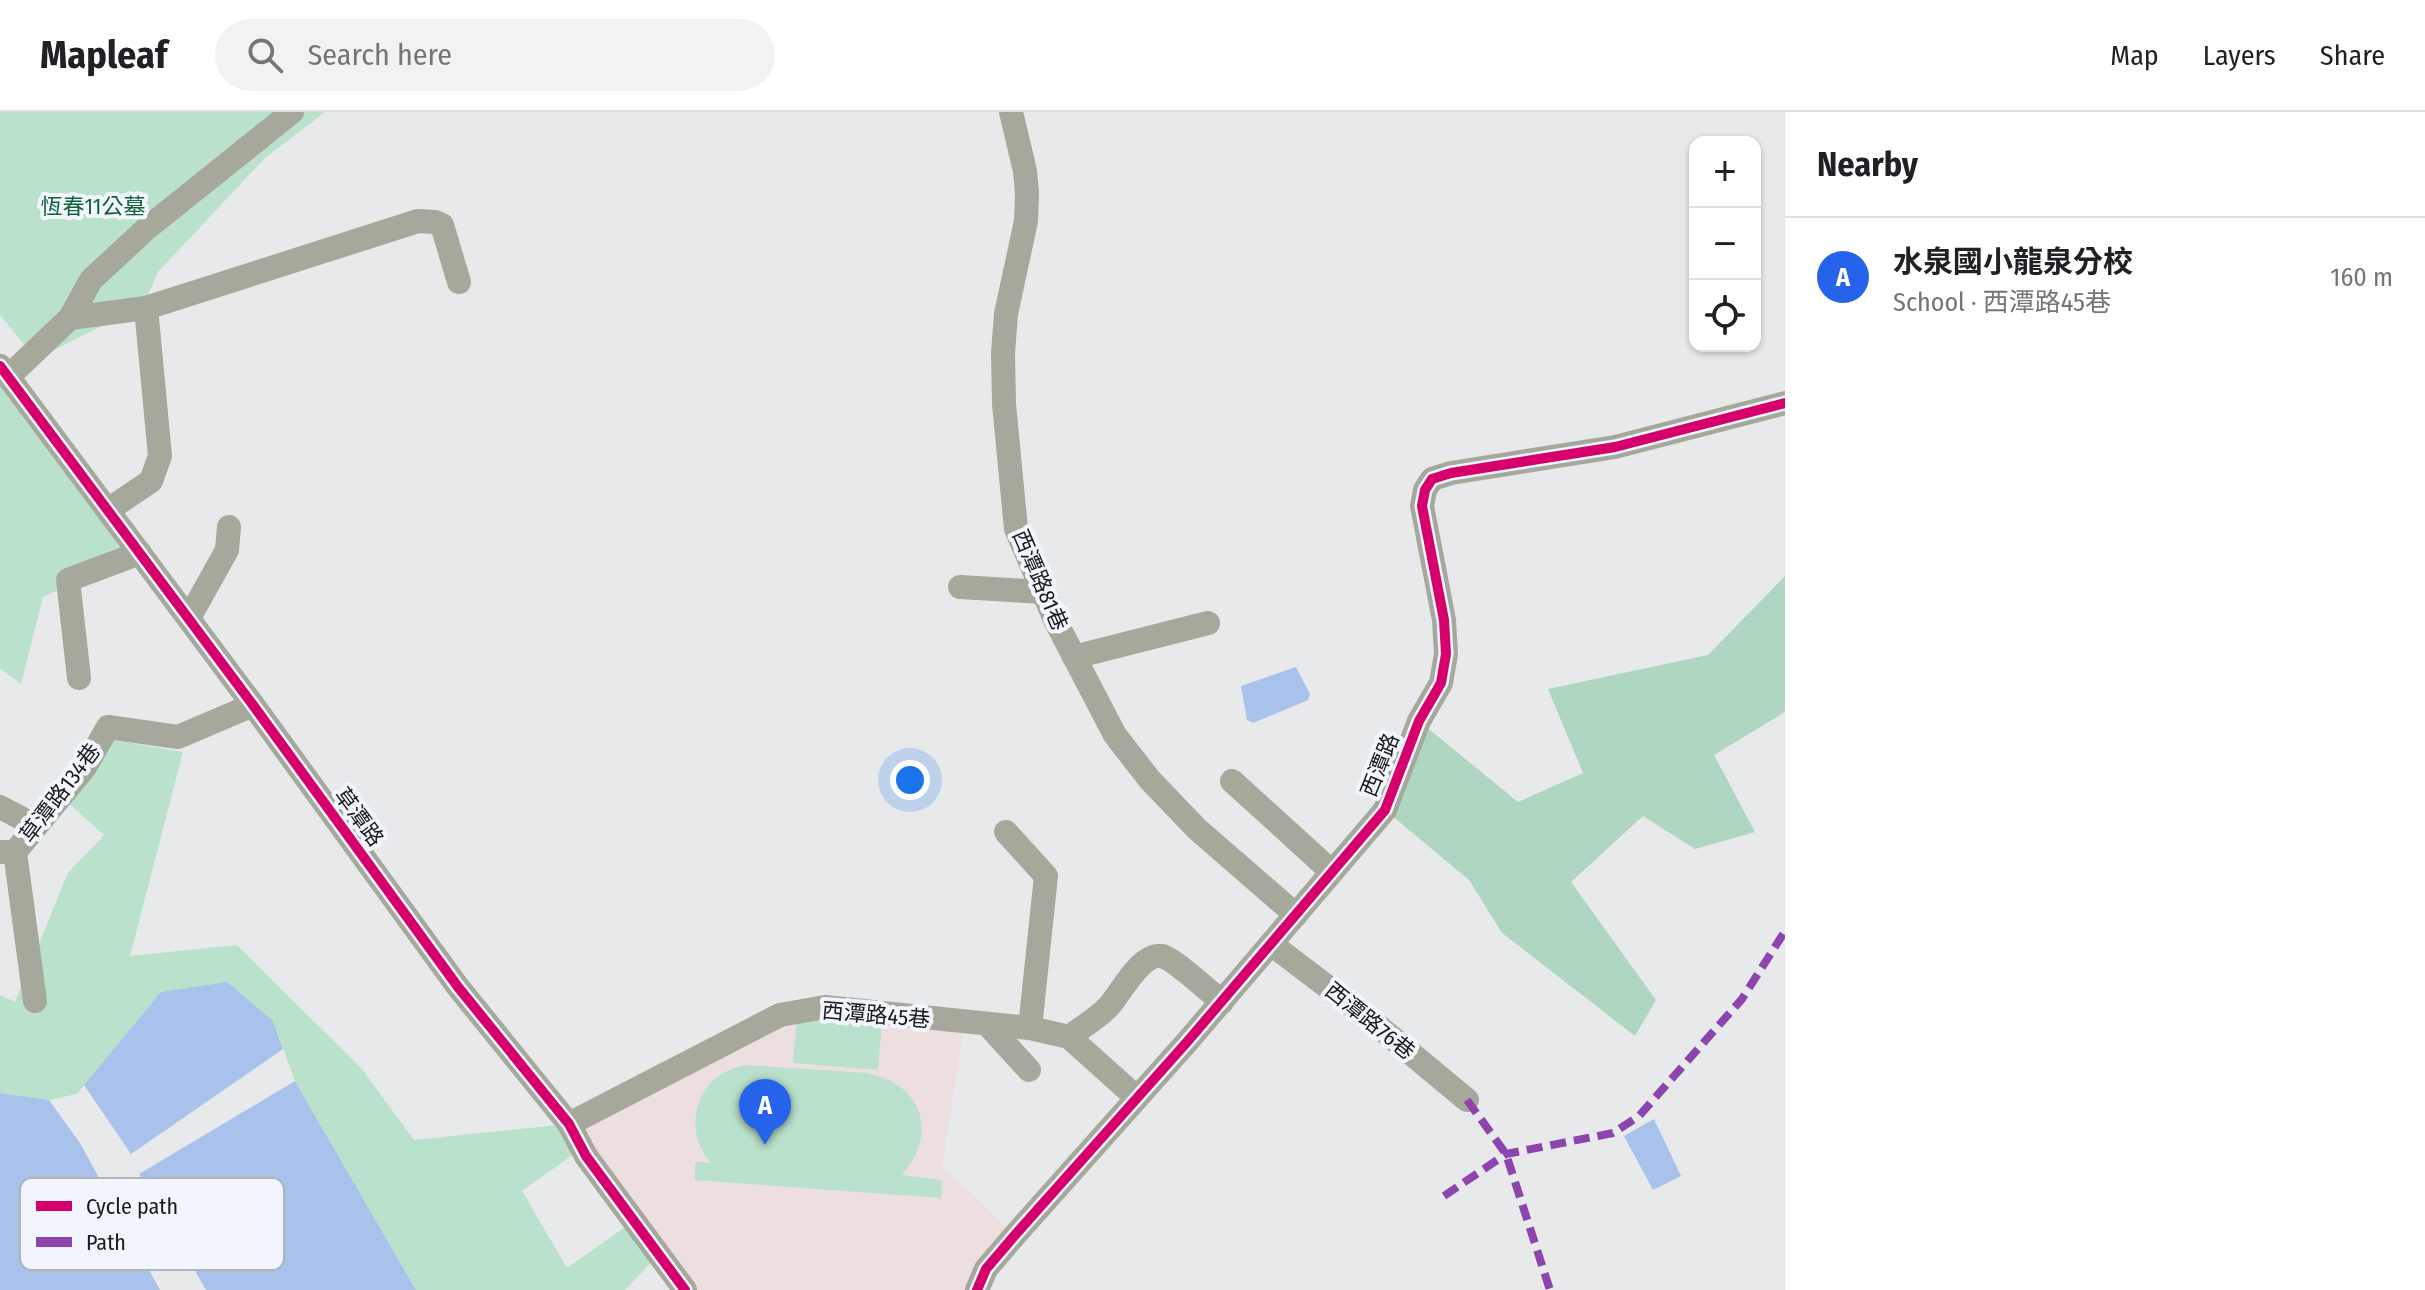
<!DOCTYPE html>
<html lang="en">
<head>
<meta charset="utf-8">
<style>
	:root { --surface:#fff; --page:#f2f2f2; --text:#202124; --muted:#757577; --line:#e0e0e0; --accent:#2563eb }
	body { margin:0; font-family:"Fira Sans Condensed","Noto Sans TC",sans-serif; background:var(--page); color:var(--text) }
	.controls { position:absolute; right:24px; top:24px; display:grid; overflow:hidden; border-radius:16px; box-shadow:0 2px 6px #0004 }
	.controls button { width:72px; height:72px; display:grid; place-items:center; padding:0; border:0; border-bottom:2px solid var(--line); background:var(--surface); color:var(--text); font:40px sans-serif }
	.you { position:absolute; left:910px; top:668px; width:28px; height:28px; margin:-20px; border:6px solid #fff; border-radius:50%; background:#1a73e8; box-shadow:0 0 0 12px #1a73e833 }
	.badge { display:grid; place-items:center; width:52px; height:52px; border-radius:50%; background:var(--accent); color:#fff; font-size:26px; font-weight:700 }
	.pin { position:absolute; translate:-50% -66px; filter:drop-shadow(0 2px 4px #0008) }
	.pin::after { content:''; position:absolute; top:42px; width:28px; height:24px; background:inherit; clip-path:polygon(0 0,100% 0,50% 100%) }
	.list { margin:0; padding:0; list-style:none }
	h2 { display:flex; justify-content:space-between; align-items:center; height:104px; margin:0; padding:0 32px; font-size:34px }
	h2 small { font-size:26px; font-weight:400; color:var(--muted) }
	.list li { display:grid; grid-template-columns:52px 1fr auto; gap:24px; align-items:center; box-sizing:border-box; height:120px; padding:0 32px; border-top:2px solid var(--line) }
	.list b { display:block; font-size:30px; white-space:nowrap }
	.list p { margin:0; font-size:26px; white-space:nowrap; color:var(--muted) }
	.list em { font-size:26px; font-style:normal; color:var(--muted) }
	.icon { flex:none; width:44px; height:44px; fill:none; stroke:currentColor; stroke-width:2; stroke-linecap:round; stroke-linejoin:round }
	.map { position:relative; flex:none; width:1785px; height:1178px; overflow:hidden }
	header { display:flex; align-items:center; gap:48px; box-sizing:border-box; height:112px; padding:0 40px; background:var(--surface); border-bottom:2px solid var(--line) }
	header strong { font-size:38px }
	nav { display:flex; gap:44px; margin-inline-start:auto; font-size:28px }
	.search { width:560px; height:72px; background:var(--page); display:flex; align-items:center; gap:20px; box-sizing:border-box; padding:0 28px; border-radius:44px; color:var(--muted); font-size:30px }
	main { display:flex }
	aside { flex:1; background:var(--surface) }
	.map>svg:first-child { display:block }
	.education { fill:#eddfdf }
	.green { fill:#bae1cb }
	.forest { fill:#afd6c0 }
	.water { fill:#a9c2ec }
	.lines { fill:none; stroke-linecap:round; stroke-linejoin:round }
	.minor { stroke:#a7a89c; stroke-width:24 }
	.quiet { stroke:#8e44ad; stroke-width:8; stroke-dasharray:16 8; stroke-linecap:butt }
	.cycleway-casing { stroke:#f2f5fb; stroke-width:15 }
	.cycleway { stroke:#d6006c; stroke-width:10 }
	.labels { text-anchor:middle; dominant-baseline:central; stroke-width:8; stroke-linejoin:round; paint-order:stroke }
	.park-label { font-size:22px; fill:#12633c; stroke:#f2f5fb }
	.street-label { font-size:22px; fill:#1a1b1d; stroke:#f2f5fb }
	.key { fill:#f2f5fb; stroke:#b1b4b8; stroke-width:2 }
	.key-label { font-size:22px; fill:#1a1b1d }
</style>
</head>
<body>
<header>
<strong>Mapleaf</strong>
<div class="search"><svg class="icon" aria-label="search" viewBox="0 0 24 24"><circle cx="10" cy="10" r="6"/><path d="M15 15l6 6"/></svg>Search here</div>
<nav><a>Map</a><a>Layers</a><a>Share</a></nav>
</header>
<main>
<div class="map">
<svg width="1785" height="1178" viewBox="0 0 1785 1178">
	<rect width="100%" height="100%" fill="#e7e9eb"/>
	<path class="education" d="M780 903 965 911 942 1054 1008 1117 980 1178H690L569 1012Z"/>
	<g class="green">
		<path d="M0 0H325L265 46 158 160 144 193 36 247 0 203Z"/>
		<path d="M0 254 140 441 43 485 21 572 0 556Z"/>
		<path d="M108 627 183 640 130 844 237 833 361 956 414 1028 569 1012 581 1037 522 1079 567 1156 635 1108 659 1142 625 1178H416L295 969 273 909 161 880 77 982 49 988 0 981V883L15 890 68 761 104 723 67 690Z"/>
		<path d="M797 903 882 910 878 958 793 951Z"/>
		<path d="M745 953 866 961C922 971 939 1020 902 1063L942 1068 941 1086 695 1068V1050L711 1051C689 1027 690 988 716 966 724 959 735 956 745 953Z"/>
	</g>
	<path class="forest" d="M1785 464V600L1714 643 1755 720 1695 737 1643 704 1571 770 1656 888 1635 924 1502 821 1469 768 1385 698 1419 609 1518 690 1583 661 1548 577 1708 543Z"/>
	<g class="water">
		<path d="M1296 555 1310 582 1308 588 1253 611 1247 608 1241 574Z"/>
		<path d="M227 870 273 909 283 937 131 1042 84 973 161 880Z"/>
		<path d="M295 969 416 1178H206L139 1062Z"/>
		<path d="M0 981 49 988 80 1031 160 1178H0Z"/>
		<path d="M1654 1007 1681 1064 1653 1078 1624 1024Z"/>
	</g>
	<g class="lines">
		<g class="minor">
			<path d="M1011 0 1025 59 1027 81 1026 109 1006 202 1003 241 1004 292 1016 417 1056 510 1115 623 1150 668 1197 717 1296 803"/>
			<path d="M70 206 146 196 418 109 435 110 442 113 459 170"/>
			<path d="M0 254 253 593 458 875 569 1012 586 1044 685 1178"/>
			<path d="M8 265 70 206 91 168 146 117 292 0"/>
			<path d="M108 398 151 369 160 344 146 196"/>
			<path d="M960 475 1043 480"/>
			<path d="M189 506 227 438 229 415"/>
			<path d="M1074 545 1208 511"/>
			<path d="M79 566 68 468 140 441"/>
			<path d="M1232 669 1332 760"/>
			<path d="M0 695 36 714"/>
			<path d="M1006 720 1046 764 1030 916"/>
			<path d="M0 740H15L85 655 108 615 178 625 253 593"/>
			<path d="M15 740 35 889"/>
			<path d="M1271 832 1366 904 1467 988"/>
			<path d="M988 913 1029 958"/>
			<path d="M1069 925C1082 915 1098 906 1109 894 1121 881 1141 840 1162 844 1174 847 1210 880 1222 890"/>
			<path d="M569 1012 780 903 825 895 1030 916 1069 925 1137 986"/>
			<path d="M977 1178 986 1157 1015 1123 1187 930 1385 698 1419 609 1441 571 1446 542 1444 508 1422 394 1425 378 1432 367 1451 361 1615 335 1785 291"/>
		</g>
		<g class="quiet">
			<path d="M1467 988 1506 1042 1550 1178"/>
			<path d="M1444 1084 1506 1042 1613 1021 1639 1004 1742 887 1785 819"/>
		</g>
		<defs>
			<g id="cycleway">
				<path d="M0 254 253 593 458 875 569 1012 586 1044 685 1178"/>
				<path d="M977 1178 986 1157 1015 1123 1187 930 1385 698 1419 609 1441 571 1446 542 1444 508 1422 394 1425 378 1432 367 1451 361 1615 335 1785 291"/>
			</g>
		</defs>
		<use href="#cycleway" class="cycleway-casing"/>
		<use href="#cycleway" class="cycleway"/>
	</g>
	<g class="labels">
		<g class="park-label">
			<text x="93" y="94">恆春11公墓</text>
		</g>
		<g class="street-label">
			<text transform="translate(1040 468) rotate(67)">西潭路81巷</text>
			<text transform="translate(1380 653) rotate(-68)">西潭路</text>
			<text transform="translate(60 681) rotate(-53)">草潭路134巷</text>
			<text transform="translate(359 705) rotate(54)">草潭路</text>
			<text transform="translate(876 903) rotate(5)">西潭路45巷</text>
			<text transform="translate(1370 909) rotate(39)">西潭路76巷</text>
		</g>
	</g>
	<rect x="20" y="1066" width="264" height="92" rx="12" class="key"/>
	<rect x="36" y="1089" width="36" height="10" fill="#d6006c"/>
	<rect x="36" y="1125" width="36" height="10" fill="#8e44ad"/>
	<g class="key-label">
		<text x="86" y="1102">Cycle path</text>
		<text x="86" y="1138">Path</text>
	</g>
</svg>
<div class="controls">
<button>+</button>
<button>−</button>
<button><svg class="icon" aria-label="locate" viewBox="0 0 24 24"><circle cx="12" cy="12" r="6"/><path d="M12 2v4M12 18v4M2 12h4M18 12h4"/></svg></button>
</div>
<div class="you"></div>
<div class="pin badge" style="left:765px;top:1033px">A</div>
</div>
<aside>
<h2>Nearby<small></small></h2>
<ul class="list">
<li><span class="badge">A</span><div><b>水泉國小龍泉分校</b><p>School · 西潭路45巷</p></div><em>160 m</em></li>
</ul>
</aside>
</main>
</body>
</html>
